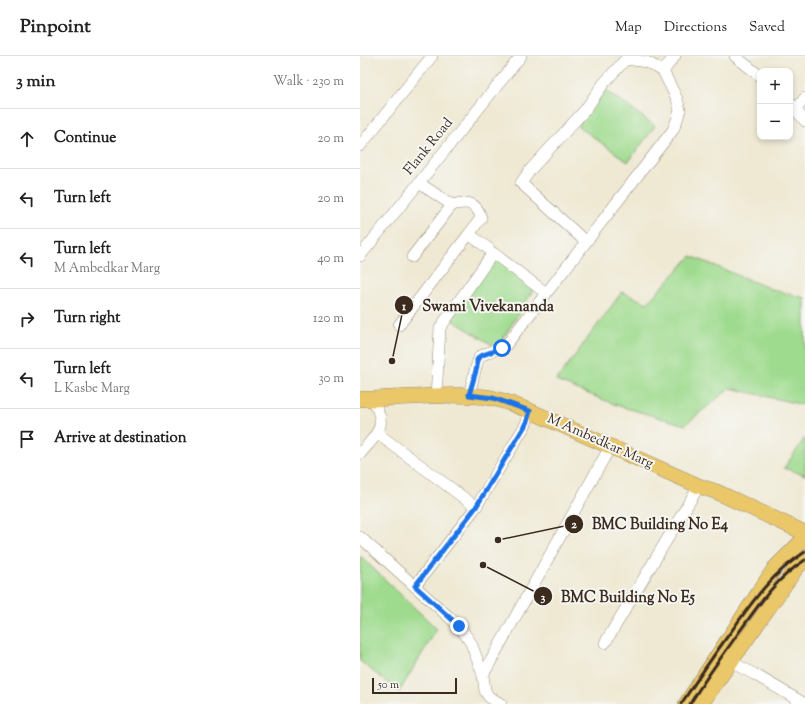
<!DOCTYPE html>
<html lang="en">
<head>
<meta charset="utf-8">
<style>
	:root { --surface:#fff; --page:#f6f6f6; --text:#222; --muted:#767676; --line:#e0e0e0 }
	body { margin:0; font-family:"Sorts Mill Goudy",serif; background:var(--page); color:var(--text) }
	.controls { position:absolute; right:12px; top:12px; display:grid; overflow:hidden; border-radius:8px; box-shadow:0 2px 6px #0003 }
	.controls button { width:36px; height:36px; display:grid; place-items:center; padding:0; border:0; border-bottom:1px solid var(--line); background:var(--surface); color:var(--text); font:20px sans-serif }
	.scale { position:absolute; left:12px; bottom:10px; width:85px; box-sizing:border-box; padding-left:4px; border:2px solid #3b2a1e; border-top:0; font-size:11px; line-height:14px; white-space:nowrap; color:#3b2a1e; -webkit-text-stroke:3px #f6f6f2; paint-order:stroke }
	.stop { position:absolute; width:12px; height:12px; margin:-9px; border:3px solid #1a73e8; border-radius:50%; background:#fff }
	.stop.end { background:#1a73e8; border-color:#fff; box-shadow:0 1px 4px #0008 }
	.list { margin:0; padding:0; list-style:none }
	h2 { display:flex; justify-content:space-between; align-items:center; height:52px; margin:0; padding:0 16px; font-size:17px }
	h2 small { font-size:13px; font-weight:400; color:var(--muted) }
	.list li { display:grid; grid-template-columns:26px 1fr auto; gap:12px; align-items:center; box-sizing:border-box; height:60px; padding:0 16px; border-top:1px solid var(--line) }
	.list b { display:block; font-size:15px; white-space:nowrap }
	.list p { margin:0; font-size:13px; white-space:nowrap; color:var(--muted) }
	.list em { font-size:13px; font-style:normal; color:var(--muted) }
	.icon { flex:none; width:22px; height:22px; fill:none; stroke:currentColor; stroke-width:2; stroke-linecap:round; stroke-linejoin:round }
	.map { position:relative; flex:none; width:445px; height:648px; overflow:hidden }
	header { display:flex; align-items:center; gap:24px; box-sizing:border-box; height:56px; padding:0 20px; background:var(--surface); border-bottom:1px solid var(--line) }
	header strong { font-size:19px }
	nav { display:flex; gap:22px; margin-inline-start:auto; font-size:14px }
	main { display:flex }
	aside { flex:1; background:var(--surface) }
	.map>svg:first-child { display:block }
	.green { fill:#9fdb8e; stroke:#6d8256 }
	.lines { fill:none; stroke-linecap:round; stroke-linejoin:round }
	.minor-casing { stroke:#958a78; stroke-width:12 }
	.major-casing { stroke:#958a78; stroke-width:16 }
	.minor { stroke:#fff; stroke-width:11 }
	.major { stroke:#eac769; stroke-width:15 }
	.rail { stroke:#3b2a1e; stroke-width:3 }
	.route { stroke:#1a73e8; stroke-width:5 }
	.labels { text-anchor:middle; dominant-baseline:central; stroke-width:4; stroke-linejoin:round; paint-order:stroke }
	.street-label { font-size:14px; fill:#3b2a1e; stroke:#f6f6f2 }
	.leader { fill:none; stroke:#3b2a1e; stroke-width:1.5 }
	.callout-dot { fill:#3b2a1e; stroke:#f6f6f2; stroke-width:1.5 }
	.mark-label { font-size:12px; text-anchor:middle; font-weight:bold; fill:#fff }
	.callout-label { font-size:15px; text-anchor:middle; font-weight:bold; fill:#3b2a1e; stroke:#f6f6f2; stroke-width:4; stroke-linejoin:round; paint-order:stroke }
</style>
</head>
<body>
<header>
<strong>Pinpoint</strong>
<nav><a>Map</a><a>Directions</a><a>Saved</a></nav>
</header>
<main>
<aside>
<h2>3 min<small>Walk · 230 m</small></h2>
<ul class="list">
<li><svg class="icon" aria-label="ahead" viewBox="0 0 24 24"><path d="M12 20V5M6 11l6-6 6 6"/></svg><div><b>Continue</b></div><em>20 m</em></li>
<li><svg class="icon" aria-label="left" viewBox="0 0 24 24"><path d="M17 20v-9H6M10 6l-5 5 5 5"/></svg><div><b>Turn left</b></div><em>20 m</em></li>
<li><svg class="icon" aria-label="left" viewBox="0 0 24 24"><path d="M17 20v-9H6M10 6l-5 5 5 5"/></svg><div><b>Turn left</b><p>M Ambedkar Marg</p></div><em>40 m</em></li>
<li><svg class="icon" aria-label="right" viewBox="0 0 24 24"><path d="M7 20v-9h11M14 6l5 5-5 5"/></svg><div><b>Turn right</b></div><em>120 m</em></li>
<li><svg class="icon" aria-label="left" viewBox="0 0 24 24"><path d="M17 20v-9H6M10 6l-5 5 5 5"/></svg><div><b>Turn left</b><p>L Kasbe Marg</p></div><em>30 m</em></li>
<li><svg class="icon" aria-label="arrive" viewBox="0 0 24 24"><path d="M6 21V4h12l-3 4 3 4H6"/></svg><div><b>Arrive at destination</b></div></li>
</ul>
</aside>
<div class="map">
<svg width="445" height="648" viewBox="0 0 445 648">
	<rect width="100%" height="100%" fill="#f6f6f2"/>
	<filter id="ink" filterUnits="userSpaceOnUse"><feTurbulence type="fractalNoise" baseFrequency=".025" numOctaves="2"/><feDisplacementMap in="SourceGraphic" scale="8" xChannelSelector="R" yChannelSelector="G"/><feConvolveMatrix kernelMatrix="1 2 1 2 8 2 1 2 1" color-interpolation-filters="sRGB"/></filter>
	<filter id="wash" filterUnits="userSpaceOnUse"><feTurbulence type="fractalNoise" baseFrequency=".012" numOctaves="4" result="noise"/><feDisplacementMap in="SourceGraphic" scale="16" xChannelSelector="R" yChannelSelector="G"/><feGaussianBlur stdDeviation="0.9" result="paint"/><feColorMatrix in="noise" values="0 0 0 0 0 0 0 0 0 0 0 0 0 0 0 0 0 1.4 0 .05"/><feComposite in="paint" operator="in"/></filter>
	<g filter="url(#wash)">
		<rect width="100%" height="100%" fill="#efe9d3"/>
		<g class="green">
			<path d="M244 33 295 70 268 106 218 70Z"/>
			<path d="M129 198 177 228 137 292 89 262Z"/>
			<path d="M331 200 411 233 445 242V352L443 349 370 332 325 369 259 350 196 325 262 236 287 247Z"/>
			<path d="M445 382V419L424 412Z"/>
			<path d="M0 500 77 573 39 636 0 605Z"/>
		</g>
	</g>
	<g filter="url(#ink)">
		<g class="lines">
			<defs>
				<g id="minor">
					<path d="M375 0 400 20"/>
					<path d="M303 15 315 0"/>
					<path d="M430 47 445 65"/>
					<path d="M436 53 445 42"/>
					<path d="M0 90 72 0"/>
					<path d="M59 127 92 149C107 145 117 146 121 162L109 178"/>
					<path d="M0 200 161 0"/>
					<path d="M52 201 92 149"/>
					<path d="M39 269 109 178 129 193"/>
					<path d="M109 339C111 332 117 304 120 300L146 289 313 74 317 64 320 54 317 43 303 15 287 6 266 3 244 27 225 54 171 113 161 127 226 186"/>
					<path d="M76 341 80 272 133 197 186 237"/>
					<path d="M17 377 116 451"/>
					<path d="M0 398C18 376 29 371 12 343"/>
					<path d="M0 481 99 570 111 587 123 619 125 635 129 641 141 648"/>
					<path d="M55 530 116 451 166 368 170 355"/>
					<path d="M245 587 339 430"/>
					<path d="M365 603 394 618 445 648"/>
					<path d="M123 619 250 391"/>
				</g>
				<g id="major">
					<path d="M0 343H12C50 342 96 336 132 342 145 345 158 350 170 355L339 430 357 436 445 477"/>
					<path d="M326 648 415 512 445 482"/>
					<path d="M341 648 437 511 445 504"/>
				</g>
			</defs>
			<use href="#minor" class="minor-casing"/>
			<use href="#major" class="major-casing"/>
			<use href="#minor" class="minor"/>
			<use href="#major" class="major"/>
			<g class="rail">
				<path d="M321 648C337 624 353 600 370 577 393 545 411 518 445 496"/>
				<path d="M330 648C344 624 361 602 377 579 398 550 414 524 445 504"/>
			</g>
		</g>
	</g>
	<g class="lines" filter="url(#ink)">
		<path class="route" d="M99 570 55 530 116 451 166 368 170 355 133 342 109 339 117 311V304L120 300 142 292"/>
	</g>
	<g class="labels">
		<g class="street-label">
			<text transform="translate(69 91) rotate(-51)">Flank Road</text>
			<text transform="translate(240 386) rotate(24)">M Ambedkar Marg</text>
		</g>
	</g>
	<path class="leader" d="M32 305L44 249M138 484L214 468M123 509L183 540"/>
	<g class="callout-dot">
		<circle cx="32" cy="305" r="4"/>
		<circle cx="138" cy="484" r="4"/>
		<circle cx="123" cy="509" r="4"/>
		<circle cx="44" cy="249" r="10"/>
		<circle cx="214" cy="468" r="10"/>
		<circle cx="183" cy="540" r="10"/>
	</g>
	<g class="mark-label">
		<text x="44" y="254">1</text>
		<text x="214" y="472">2</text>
		<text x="183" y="545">3</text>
	</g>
	<g class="callout-label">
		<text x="128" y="255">Swami Vivekananda</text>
		<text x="300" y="473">BMC Building No E4</text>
		<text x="268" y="546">BMC Building No E5</text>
	</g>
</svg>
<div class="controls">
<button>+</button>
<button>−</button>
</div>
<div class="scale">50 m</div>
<div class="stop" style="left:142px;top:292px"></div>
<div class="stop end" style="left:99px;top:570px"></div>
</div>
</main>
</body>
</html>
